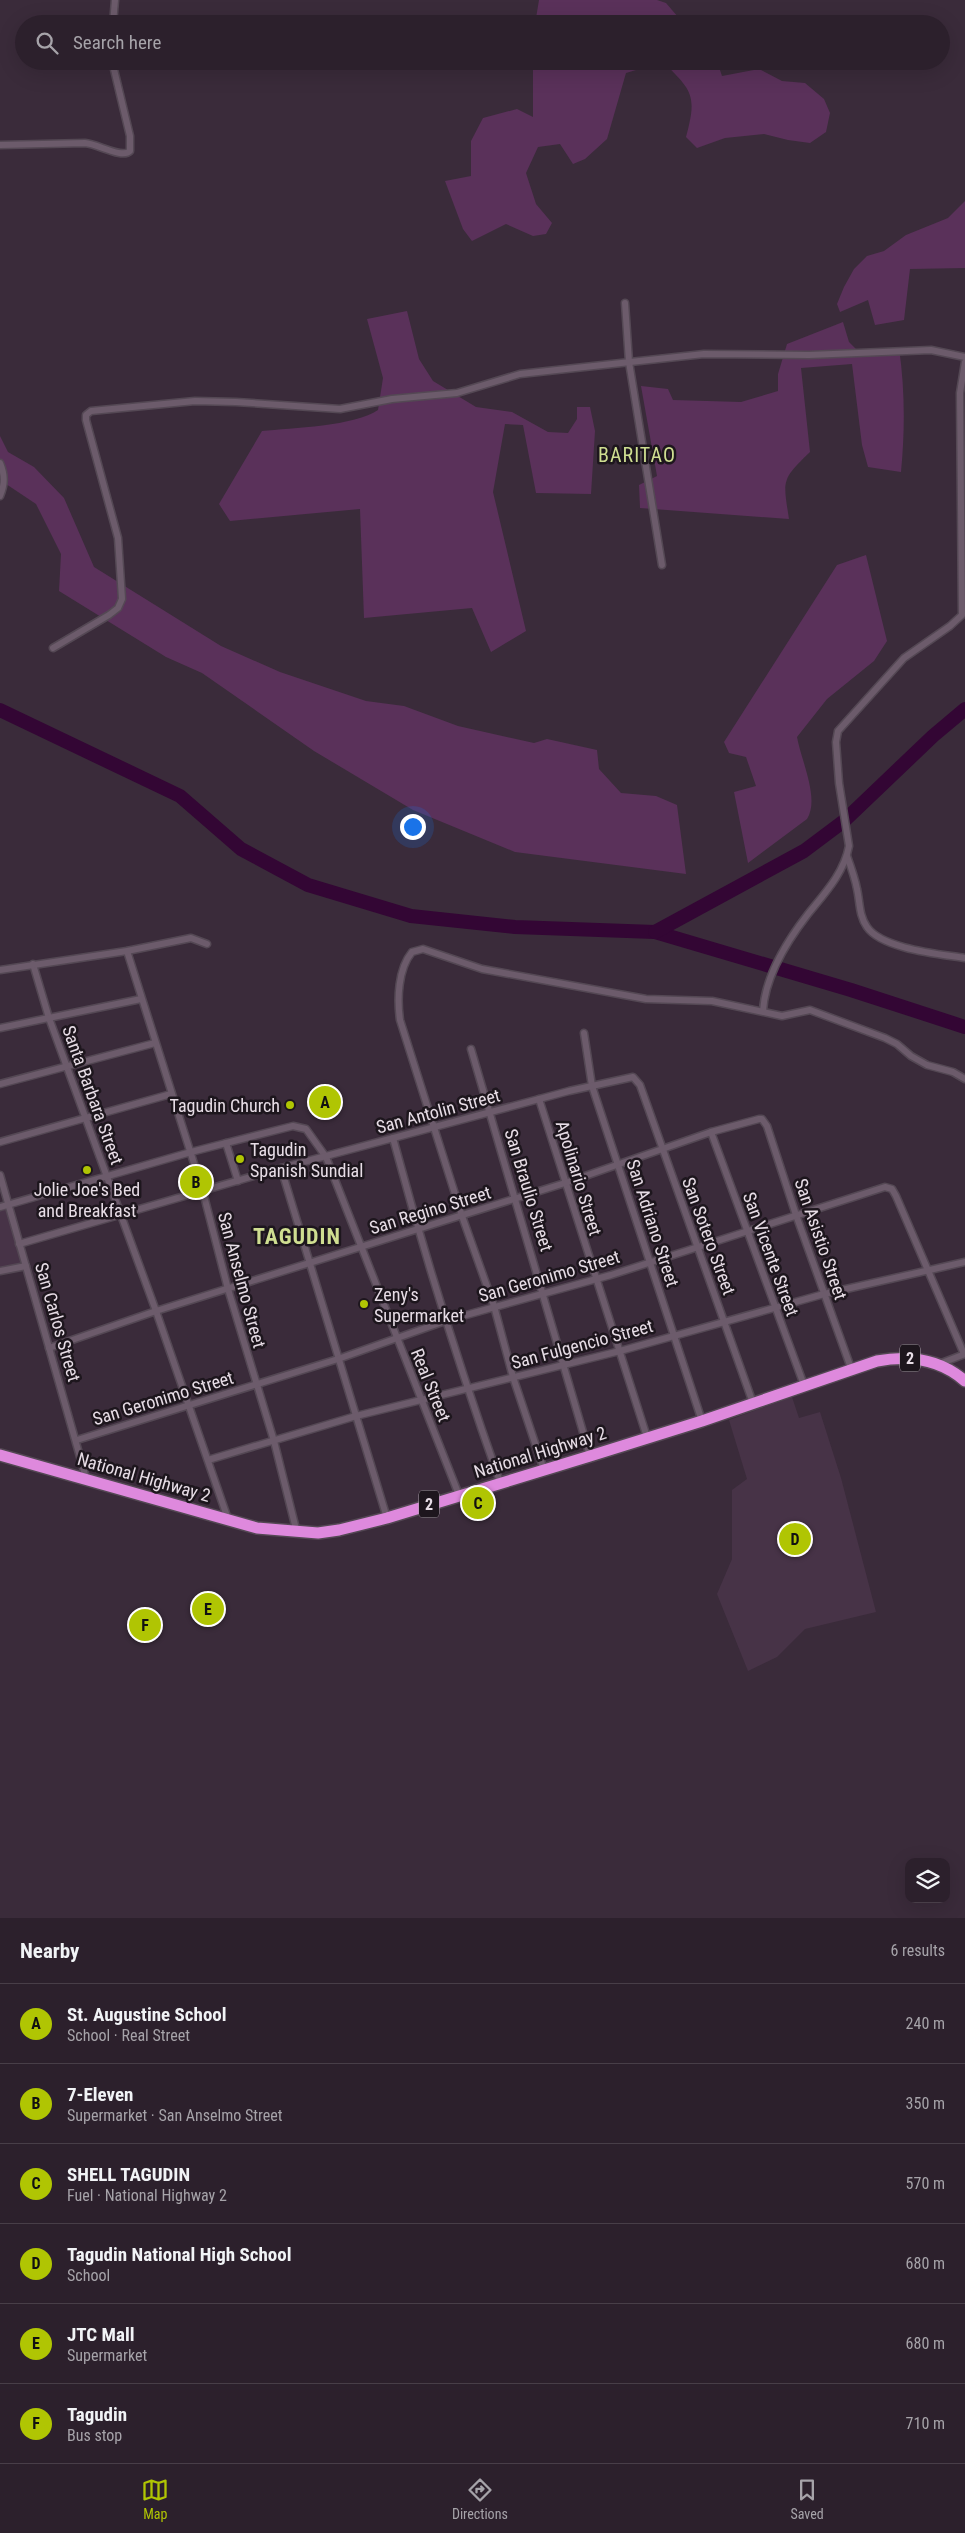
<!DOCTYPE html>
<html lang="en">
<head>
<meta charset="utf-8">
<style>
	:root { --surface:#2c202c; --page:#382d38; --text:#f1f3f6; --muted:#a6a3a9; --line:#483e48; --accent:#b0c503 }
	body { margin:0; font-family:"Roboto Condensed",sans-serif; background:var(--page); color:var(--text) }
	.controls { position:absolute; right:15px; bottom:15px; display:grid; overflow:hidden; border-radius:10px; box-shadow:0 5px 20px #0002 }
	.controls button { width:45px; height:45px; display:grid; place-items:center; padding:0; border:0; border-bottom:1px solid var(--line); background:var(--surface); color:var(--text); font:25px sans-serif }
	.you { position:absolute; left:412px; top:826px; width:18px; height:18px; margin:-12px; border:4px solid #fff; border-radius:50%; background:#1a73e8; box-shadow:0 0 0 8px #1a73e833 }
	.badge { display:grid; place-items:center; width:32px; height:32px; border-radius:50%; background:var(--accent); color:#111; font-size:16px; font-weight:700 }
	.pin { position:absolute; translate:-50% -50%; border:2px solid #fff; box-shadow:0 1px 5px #0006 }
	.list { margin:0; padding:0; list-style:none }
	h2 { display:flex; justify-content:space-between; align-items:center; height:65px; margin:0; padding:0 20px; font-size:21px }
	h2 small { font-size:16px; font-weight:400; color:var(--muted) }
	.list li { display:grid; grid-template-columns:32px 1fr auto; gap:15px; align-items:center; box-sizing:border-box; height:80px; padding:0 20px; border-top:1px solid var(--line) }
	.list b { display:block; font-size:19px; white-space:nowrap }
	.list p { margin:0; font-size:16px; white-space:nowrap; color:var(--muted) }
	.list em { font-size:16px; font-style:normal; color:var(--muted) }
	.icon { flex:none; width:28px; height:28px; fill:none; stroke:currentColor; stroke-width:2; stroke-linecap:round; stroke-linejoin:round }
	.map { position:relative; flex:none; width:965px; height:1918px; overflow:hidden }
	.search { position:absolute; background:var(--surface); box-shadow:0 5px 20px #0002; left:15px; right:15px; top:15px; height:55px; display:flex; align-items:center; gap:12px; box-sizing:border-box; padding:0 18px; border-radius:28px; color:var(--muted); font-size:19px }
	.sheet { height:545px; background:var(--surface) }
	nav { display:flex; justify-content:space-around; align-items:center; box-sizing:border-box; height:70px; border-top:1px solid var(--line); background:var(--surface); font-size:14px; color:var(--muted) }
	nav a { display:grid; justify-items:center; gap:2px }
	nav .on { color:var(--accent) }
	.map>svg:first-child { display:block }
	.built { fill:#473347 }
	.green { fill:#5a315a }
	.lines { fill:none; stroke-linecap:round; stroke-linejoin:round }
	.river { stroke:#330634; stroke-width:14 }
	.street-casing { stroke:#544854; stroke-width:9 }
	.highway-casing { stroke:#544854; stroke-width:14 }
	.street { stroke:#6c5b6b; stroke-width:6 }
	.highway { stroke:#de89dd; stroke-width:11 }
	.poi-dot { fill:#b0c503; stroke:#1d161d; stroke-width:2 }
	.labels { text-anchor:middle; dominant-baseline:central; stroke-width:5; stroke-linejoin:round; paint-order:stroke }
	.shield { fill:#1d161d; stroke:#aaa1aa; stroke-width:1 }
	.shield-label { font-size:16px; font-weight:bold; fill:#e7dde6 }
	.street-label { font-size:18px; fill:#e7dde6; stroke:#1d161d }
	.poi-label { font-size:18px; fill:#e7dde6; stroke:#1d161d; text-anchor:start }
	.quarter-label { font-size:20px; letter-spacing:1px; fill:#cfde91; stroke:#1d161d }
	.district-label { font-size:22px; font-weight:bold; letter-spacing:1px; fill:#cfde91; stroke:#1d161d }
</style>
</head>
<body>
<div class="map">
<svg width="965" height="1918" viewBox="0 0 965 1918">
	<rect width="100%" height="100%" fill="#3a2b3a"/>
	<g class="built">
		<path d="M6 1209 22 1263 0 1269V1211Z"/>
		<path d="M792 1397 799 1418 820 1412 841 1478 876 1612 805 1629 777 1657 748 1671 717 1594 732 1559V1490L747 1479 729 1420Z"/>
	</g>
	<g class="green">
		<path d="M539 0H657L666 3 684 24H535Z"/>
		<path d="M533 61H717L722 76 759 69 782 81 805 83 824 99 830 113 826 132 810 143 788 140 764 134 725 138 697 148 686 137C697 96 693 91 663 62L626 73 607 139 585 159 573 164 560 144 538 147 526 173 536 204 552 223 546 234 533 236 506 224 472 241 463 229 445 181 471 176V141L483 118 517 109 533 117Z"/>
		<path d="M965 201V268L910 269 904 320 875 325 868 300 840 312 837 304 844 287 854 269 867 256 884 251 906 235 948 218Z"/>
		<path d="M407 311 419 359 433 381 476 407 512 412 548 432 568 433 577 419V407H590L595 431 591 494 536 493 523 425 505 424 493 492 526 631 491 652 472 608 364 618 360 509 230 521 219 504 262 431C291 428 356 426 378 410L383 378 367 319Z"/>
		<path d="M843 322 849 342 859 352 899 348C905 389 905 430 901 472L868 467 862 445 852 364 801 368 810 452C781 480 783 480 789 519L640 508 639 485 657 476 641 386 668 389 673 400 741 402 778 391V374L787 344Z"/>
		<path d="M0 436 8 452 34 467 64 498 94 567 221 646 280 672 366 701 404 706 458 726 534 743 547 739 597 750 599 769 621 793 656 796 677 805 686 874 515 852 413 810 314 751 202 673 166 657 59 591 61 554 36 504 0 480Z"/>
		<path d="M866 555 887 641 874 661 827 699 797 737C801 760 820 799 807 819L748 863 734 792 756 786 746 757 729 753 724 742 837 565Z"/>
	</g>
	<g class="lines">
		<g class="river">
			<path d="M0 710 180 796 241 849 308 885 411 916 515 927 655 932 851 990 965 1027"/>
			<path d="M655 932 804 851 844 821 933 736 965 709"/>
		</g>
		<defs>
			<g id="street">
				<path d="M113 24 115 0"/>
				<path d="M0 145 85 143C98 144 122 159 130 151V136L112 61"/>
				<path d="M625 303 629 362 662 565"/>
				<path d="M0 463C5 475 5 484 0 496"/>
				<path d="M53 648 109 615 118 608 122 599 118 538 86 420V415L91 411 195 401 236 402 340 409 392 399 457 393 520 374 704 354 809 355 931 350 965 357"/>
				<path d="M847 856C851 867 855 878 857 889 860 902 859 916 867 927 882 949 940 954 965 958"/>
				<path d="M127 951 203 1192 228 1289 274 1441 297 1533"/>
				<path d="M33 964 49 1018 156 1311 228 1519"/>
				<path d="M0 970 127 951 191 938 207 944"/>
				<path d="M763 1011C765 977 787 941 808 914 825 893 844 873 849 846L839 783 836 742 838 731 904 658 950 626 962 615 960 393 965 362"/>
				<path d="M0 1028 141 999"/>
				<path d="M584 1033 592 1086 702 1421"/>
				<path d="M471 1049 590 1456"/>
				<path d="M0 1084 155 1043"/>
				<path d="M539 1099 647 1437"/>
				<path d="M711 1132 804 1385"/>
				<path d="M393 1138C424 1254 460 1369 500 1482"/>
				<path d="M0 1142 171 1094"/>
				<path d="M226 1143 238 1181"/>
				<path d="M281 1168 387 1518"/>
				<path d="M0 1175 86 1478"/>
				<path d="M0 1207 191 1152 293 1126 306 1129 326 1157 459 1495"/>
				<path d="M19 1244 281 1168 569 1091 633 1077 640 1085 753 1403"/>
				<path d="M0 1271 26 1266"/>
				<path d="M49 1348 156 1311 565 1183 711 1132 759 1119H762L767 1126 796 1215 851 1368"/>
				<path d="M939 1364 965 1354"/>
				<path d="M77 1440 338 1359 448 1320 611 1275 885 1187 892 1189 896 1196 964 1354"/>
				<path d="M208 1460 356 1416 620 1351 824 1294 965 1262"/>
				<path d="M544 1470 513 1377 494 1306 462 1216 400 1020C397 999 398 969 412 952L423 949 482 969 646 999 712 1001 782 1016 810 1010 885 1038 897 1044 911 1056 927 1065 953 1072 965 1079"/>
			</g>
			<path id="highway" d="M0 1455 257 1528 318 1533 339 1530 387 1518 590 1456 702 1421 877 1361C909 1355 940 1359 965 1381"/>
		</defs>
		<use href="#street" class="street-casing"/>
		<use href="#highway" class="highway-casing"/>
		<use href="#street" class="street"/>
		<use href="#highway" class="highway"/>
	</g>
	<g class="poi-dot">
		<circle cx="290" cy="1105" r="5"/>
		<circle cx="240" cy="1159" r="5"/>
		<circle cx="87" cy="1170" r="5"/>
		<circle cx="364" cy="1304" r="5"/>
	</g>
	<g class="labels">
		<g class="shield">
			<rect x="900" y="1344.5" width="20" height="27" rx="4"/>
			<rect x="419" y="1490.5" width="20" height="27" rx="4"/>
		</g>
		<g class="shield-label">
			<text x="910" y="1358">2</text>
			<text x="429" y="1504">2</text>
		</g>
		<g class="street-label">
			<text transform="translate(93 1095) rotate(70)">Santa Barbara Street</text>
			<text transform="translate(438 1111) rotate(-15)">San Antolin Street</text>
			<text transform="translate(579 1178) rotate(73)">Apolinario Street</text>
			<text transform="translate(529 1190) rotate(73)">San Braulio Street</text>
			<text transform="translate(430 1210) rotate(-17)">San Regino Street</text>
			<text transform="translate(653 1223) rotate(72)">San Adriano Street</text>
			<text transform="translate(709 1236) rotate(70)">San Sotero Street</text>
			<text transform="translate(821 1239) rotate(71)">San Asistio Street</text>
			<text transform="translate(771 1254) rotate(70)">San Vicente Street</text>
			<text transform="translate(549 1276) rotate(-16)">San Geronimo Street</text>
			<text transform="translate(242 1280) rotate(75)">San Anselmo Street</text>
			<text transform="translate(58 1322) rotate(74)">San Carlos Street</text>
			<text transform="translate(582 1344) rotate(-15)">San Fulgencio Street</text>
			<text transform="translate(431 1385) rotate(68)">Real Street</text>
			<text transform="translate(163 1398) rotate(-17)">San Geronimo Street</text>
			<text transform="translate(540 1452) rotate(-17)">National Highway 2</text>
			<text transform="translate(144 1477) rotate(16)">National Highway 2</text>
		</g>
		<g class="poi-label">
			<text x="280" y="1105" text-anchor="end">Tagudin Church</text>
			<text x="250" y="1149">Tagudin<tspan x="250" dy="21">Spanish Sundial</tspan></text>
			<text x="87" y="1189" text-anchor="middle">Jolie Joe's Bed<tspan x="87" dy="21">and Breakfast</tspan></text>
			<text x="374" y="1294">Zeny's<tspan x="374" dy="21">Supermarket</tspan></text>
		</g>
		<g class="quarter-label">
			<text x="637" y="455">BARITAO</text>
		</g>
		<g class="district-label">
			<text x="297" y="1236">TAGUDIN</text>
		</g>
	</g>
</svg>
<div class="controls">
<button><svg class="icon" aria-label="layers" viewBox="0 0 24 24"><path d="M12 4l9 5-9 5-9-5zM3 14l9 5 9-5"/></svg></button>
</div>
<div class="you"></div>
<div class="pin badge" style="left:325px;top:1102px">A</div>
<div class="pin badge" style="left:196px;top:1182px">B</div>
<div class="pin badge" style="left:478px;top:1503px">C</div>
<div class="pin badge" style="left:795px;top:1539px">D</div>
<div class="pin badge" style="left:208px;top:1609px">E</div>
<div class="pin badge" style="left:145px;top:1625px">F</div>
<div class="search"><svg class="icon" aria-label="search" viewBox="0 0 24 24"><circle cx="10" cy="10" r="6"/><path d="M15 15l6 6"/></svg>Search here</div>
</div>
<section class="sheet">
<h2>Nearby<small>6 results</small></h2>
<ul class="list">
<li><span class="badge">A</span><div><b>St. Augustine School</b><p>School · Real Street</p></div><em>240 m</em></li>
<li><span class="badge">B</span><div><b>7-Eleven</b><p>Supermarket · San Anselmo Street</p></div><em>350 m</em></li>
<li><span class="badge">C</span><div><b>SHELL TAGUDIN</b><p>Fuel · National Highway 2</p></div><em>570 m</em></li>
<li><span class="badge">D</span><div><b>Tagudin National High School</b><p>School</p></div><em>680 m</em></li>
<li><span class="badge">E</span><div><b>JTC Mall</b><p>Supermarket</p></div><em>680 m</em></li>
<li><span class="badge">F</span><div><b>Tagudin</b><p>Bus stop</p></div><em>710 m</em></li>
</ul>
</section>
<nav>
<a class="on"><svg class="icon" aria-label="map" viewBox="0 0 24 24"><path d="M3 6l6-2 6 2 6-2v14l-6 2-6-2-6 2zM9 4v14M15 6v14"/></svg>Map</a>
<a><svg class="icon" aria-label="directions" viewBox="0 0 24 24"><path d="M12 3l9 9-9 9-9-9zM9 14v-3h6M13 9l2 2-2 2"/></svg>Directions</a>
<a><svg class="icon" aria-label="saved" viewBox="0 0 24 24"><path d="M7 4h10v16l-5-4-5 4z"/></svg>Saved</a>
</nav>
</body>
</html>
